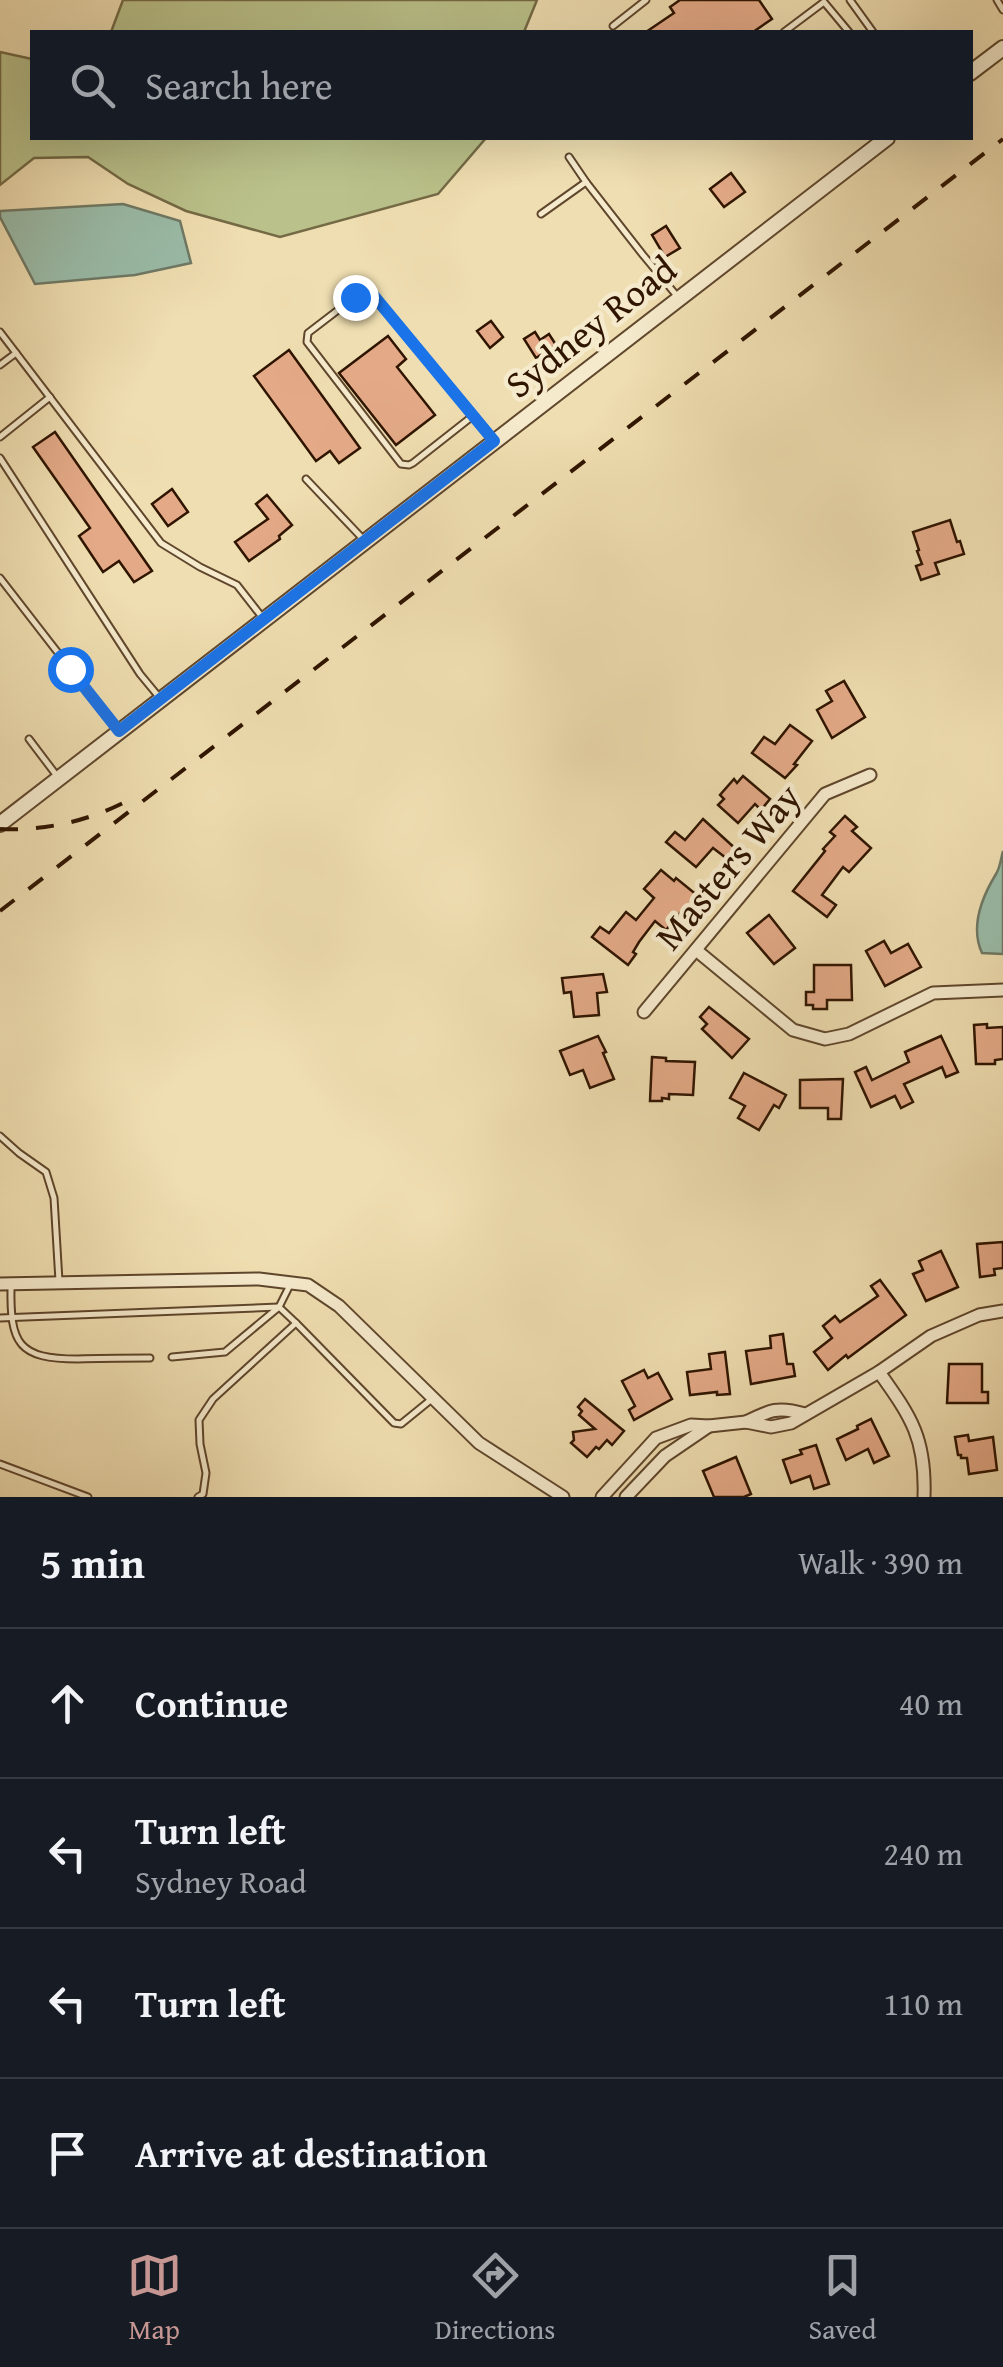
<!DOCTYPE html>
<html lang="en">
<head>
<meta charset="utf-8">
<style>
	:root { --surface:#171b24; --page:#20242c; --text:#f1f3f6; --muted:#9ea1a6; --line:#363941; --accent:#c59692 }
	body { margin:0; font-family:"Gentium Book Plus",serif; background:var(--page); color:var(--text) }
	.stop { position:absolute; width:30px; height:30px; margin:-22px; border:8px solid #1a73e8; border-radius:50%; background:#fff }
	.stop.end { background:#1a73e8; border-color:#fff; box-shadow:0 2px 10px #0008 }
	.list { margin:0; padding:0; list-style:none }
	h2 { display:flex; justify-content:space-between; align-items:center; height:130px; margin:0; padding:0 40px; font-size:42px }
	h2 small { font-size:32px; font-weight:400; color:var(--muted) }
	.list li { display:grid; grid-template-columns:65px 1fr auto; gap:30px; align-items:center; box-sizing:border-box; height:150px; padding:0 40px; border-top:2px solid var(--line) }
	.list b { display:block; font-size:38px; white-space:nowrap }
	.list p { margin:0; font-size:32px; white-space:nowrap; color:var(--muted) }
	.list em { font-size:32px; font-style:normal; color:var(--muted) }
	.icon { flex:none; width:55px; height:55px; fill:none; stroke:currentColor; stroke-width:2; stroke-linecap:round; stroke-linejoin:round }
	.map { position:relative; flex:none; width:1003px; height:1497px; overflow:hidden }
	.search { position:absolute; background:var(--surface); box-shadow:0 10px 40px #0002; left:30px; right:30px; top:30px; height:110px; display:flex; align-items:center; gap:25px; box-sizing:border-box; padding:0 35px; border-radius:0px; color:var(--muted); font-size:38px }
	.sheet { height:730px; background:var(--surface) }
	nav { display:flex; justify-content:space-around; align-items:center; box-sizing:border-box; height:140px; border-top:2px solid var(--line); background:var(--surface); font-size:28px; color:var(--muted) }
	nav a { display:grid; justify-items:center; gap:5px }
	nav .on { color:var(--accent) }
	.map>svg:first-child { display:block }
	.green { fill:#bac18a; stroke:#746a45; stroke-width:2.5 }
	.water { fill:#9abca9; stroke:#6f7965; stroke-width:2.5 }
	.building { fill:#e4aa88; stroke:#2f1400; stroke-width:2.5 }
	.lines { fill:none; stroke-linecap:round; stroke-linejoin:round }
	.service-casing { stroke:#5f462c; stroke-width:9 }
	.minor-casing { stroke:#5f462c; stroke-width:15 }
	.tertiary-casing { stroke:#5f462c; stroke-width:18 }
	.service { stroke:#f5eacc; stroke-width:5 }
	.minor { stroke:#f5eacc; stroke-width:11 }
	.tertiary { stroke:#f5eacc; stroke-width:14 }
	.rail { stroke:#2f1400; stroke-width:4; stroke-dasharray:18 18; stroke-linecap:butt }
	.route { stroke:#1a73e8; stroke-width:12 }
	.labels { text-anchor:middle; dominant-baseline:central; stroke-width:9; stroke-linejoin:round; paint-order:stroke }
	.street-label { font-size:38px; fill:#2f1400; stroke:#f5eacc }
</style>
</head>
<body>
<div class="map">
<svg width="1003" height="1497" viewBox="0 0 1003 1497">
	<rect width="100%" height="100%" fill="#efdeb1"/>
	<filter id="stains"><feTurbulence type="fractalNoise" baseFrequency=".002" numOctaves="4"/><feColorMatrix values="0 0 0 0 .2 0 0 0 0 .09 0 0 0 0 .02 0 0 0 .5 -.17"/></filter>
	<radialGradient id="worn" r=".72"><stop offset=".6" stop-color="#630" stop-opacity="0"/><stop offset="1" stop-color="#630" stop-opacity=".3"/></radialGradient>
	<g class="green">
		<path d="M123 0H537L524 32H111Z"/>
		<path d="M0 52 32 59V138H486L438 194 280 237 186 211 128 184 88 157 34 158 0 185Z"/>
	</g>
	<g class="water">
		<path d="M123 204 180 221 191 263 135 275 35 284 0 217V211Z"/>
		<path d="M1003 851V954L982 953C970 927 982 897 996 874 1000 868 1001 858 1003 851Z"/>
	</g>
	<g class="building">
		<path d="M680 0H759L772 19 753 32H646L674 13 670 7Z"/>
		<path d="M731 173 745 192 724 207 710 189Z"/>
		<path d="M666 226 680 248 665 257 652 235Z"/>
		<path d="M491 321 503 337 490 348 477 331Z"/>
		<path d="M535 332 540 340 549 334 556 345 536 358 524 339Z"/>
		<path d="M388 336 406 359 397 367 435 415 396 445 339 373Z"/>
		<path d="M289 350 360 448 339 463 330 451 316 461 254 376Z"/>
		<path d="M55 432 152 571 134 582 119 561 103 572 79 536 90 528 33 447Z"/>
		<path d="M172 489 188 512 168 526 152 504Z"/>
		<path d="M267 495 292 525 279 536 280 539 249 561 235 542 268 519 256 504Z"/>
		<path d="M950 520 957 542 960 541 964 554 935 563 939 574 921 580 916 566 922 564 917 551 919 550 913 532Z"/>
		<path d="M844 681 865 717 832 738 817 710 832 701 826 691Z"/>
		<path d="M790 725 812 741 794 764 797 765 785 778 752 753 764 737 775 744Z"/>
		<path d="M743 776 770 799 761 810 755 804 738 823 718 805 724 799 720 795 734 779 737 783Z"/>
		<path d="M845 816 857 827 852 831 871 848 849 872 843 867 822 895 836 905 827 917 793 891 825 851 823 849 835 836 830 832Z"/>
		<path d="M703 819 738 851 730 861 713 848 696 867 666 842 675 832 685 840Z"/>
		<path d="M661 870 674 881 676 878 698 896 687 911 684 908 666 930 655 921 639 942 633 952 636 954 628 965 592 937 600 927 609 933 626 912 636 920 654 898 644 889Z"/>
		<path d="M769 915 795 948 774 964 747 933Z"/>
		<path d="M884 941 891 953 908 944 921 967 885 986 866 951Z"/>
		<path d="M814 965H851L852 1000H827V1009H813V1005H806V992H814Z"/>
		<path d="M603 974 607 992 597 993 599 1015 574 1017 571 992 564 993 562 978Z"/>
		<path d="M709 1007 749 1039 732 1058 702 1029 707 1024 700 1017Z"/>
		<path d="M987 1024V1028L1003 1027V1059L995 1060V1064H976L974 1025Z"/>
		<path d="M598 1036 606 1052 603 1053 614 1079 590 1088 583 1070 570 1075 560 1051Z"/>
		<path d="M941 1036 958 1072 946 1077 942 1067 904 1084 913 1102 901 1108 895 1096 871 1107 855 1072 866 1067 872 1080 909 1062 905 1052Z"/>
		<path d="M652 1057 666 1058V1061L695 1062 693 1095 669 1094V1099L662 1098V1101H650Z"/>
		<path d="M744 1073 786 1095 779 1108 774 1105 759 1130 738 1118 745 1106 730 1098Z"/>
		<path d="M843 1079 841 1119H828V1108H800V1080Z"/>
		<path d="M1003 1242V1268L994 1269 995 1275 980 1277 977 1244Z"/>
		<path d="M941 1251 958 1287 926 1301 913 1274 923 1270 919 1261Z"/>
		<path d="M880 1280 906 1315 848 1358 846 1355 828 1370 814 1352 832 1338 823 1326 835 1316 840 1322 878 1296 871 1286Z"/>
		<path d="M783 1334 787 1364H793L795 1376 751 1384 746 1351 771 1348 770 1336Z"/>
		<path d="M725 1352 730 1394 717 1395V1392L690 1395 687 1372 711 1369 709 1354Z"/>
		<path d="M949 1364H982V1392H988V1403H947Z"/>
		<path d="M644 1370 648 1378 658 1373 672 1399 634 1420 629 1410 635 1406 622 1381Z"/>
		<path d="M585 1399 624 1431 612 1445 607 1440 599 1449 596 1447 587 1457 571 1443 574 1440 573 1432 595 1429 579 1415 582 1411 578 1407Z"/>
		<path d="M871 1419 889 1456 874 1463 868 1449 846 1460 837 1439 858 1429 857 1426Z"/>
		<path d="M968 1435 969 1441 993 1437 997 1470 969 1474 967 1458H961V1455H958L955 1437Z"/>
		<path d="M816 1445 829 1484 814 1489 810 1476 791 1483 783 1460 802 1454 800 1450Z"/>
		<path d="M736 1457 751 1494 744 1497H714L703 1471Z"/>
	</g>
	<g class="lines">
		<defs>
			<g id="service">
				<path d="M850 0 873 32"/>
				<path d="M997 0 1003 10"/>
				<path d="M613 26 646 0"/>
				<path d="M784 32 824 2 849 32"/>
				<path d="M569 157 586 182"/>
				<path d="M541 214 586 182 643 255 677 296"/>
				<path d="M0 332 161 543 200 567 237 585 262 617"/>
				<path d="M0 365 16 353"/>
				<path d="M474 415 413 463 409 465 401 464 307 342 308 333 355 297 365 294 373 296C413 343 454 390 493 439"/>
				<path d="M0 437 50 397"/>
				<path d="M0 458 140 674 159 697"/>
				<path d="M306 479 363 539"/>
				<path d="M0 578 117 729"/>
				<path d="M29 739 57 776"/>
				<path d="M0 1136 19 1153 46 1172 54 1198 59 1281"/>
				<path d="M11 1286C10 1344 18 1359 78 1359 102 1358 126 1358 150 1358"/>
				<path d="M0 1318 279 1307 296 1323 394 1423 401 1424 433 1398"/>
				<path d="M172 1357 225 1352 279 1307 291 1283"/>
				<path d="M0 1464 88 1497"/>
				<path d="M198 1497 203 1494 206 1473 200 1444 199 1420 213 1399 296 1323"/>
			</g>
			<g id="minor">
				<path d="M696 950 793 1030 825 1039 849 1034 933 993 1003 990"/>
				<path d="M644 1012 825 794 870 775"/>
				<path d="M0 1284 259 1279 308 1285 339 1306 479 1443 563 1497"/>
				<path d="M879 1372C912 1418 926 1439 924 1497"/>
				<path d="M746 1422C770 1410 778 1406 805 1414"/>
				<path d="M602 1497 656 1438 691 1425 709 1426 746 1422 771 1427 791 1423 879 1372 931 1336 979 1315 1003 1311"/>
				<path d="M626 1497 665 1456 709 1426"/>
			</g>
			<g id="tertiary">
				<path d="M970 73 1003 48"/>
				<path d="M0 824 887 138"/>
			</g>
		</defs>
		<use href="#service" class="service-casing"/>
		<use href="#minor" class="minor-casing"/>
		<use href="#tertiary" class="tertiary-casing"/>
		<use href="#service" class="service"/>
		<use href="#minor" class="minor"/>
		<use href="#tertiary" class="tertiary"/>
		<g class="rail">
			<path d="M0 829C45 831 89 821 129 800"/>
			<path d="M0 911 1003 139"/>
		</g>
	</g>
	<g class="lines">
		<path class="route" d="M70 669 119 731 494 441 374 296 365 294 355 297"/>
	</g>
	<g class="labels">
		<g class="street-label">
			<text transform="translate(590 326) rotate(-38)">Sydney Road</text>
			<text transform="translate(727 866) rotate(-50)">Masters Way</text>
		</g>
	</g>
	<rect width="100%" height="100%" filter="url(#stains)"/>
	<rect width="100%" height="100%" fill="url(#worn)"/>
</svg>
<div class="stop" style="left:70px;top:669px"></div>
<div class="stop end" style="left:355px;top:297px"></div>
<div class="search"><svg class="icon" aria-label="search" viewBox="0 0 24 24"><circle cx="10" cy="10" r="6"/><path d="M15 15l6 6"/></svg>Search here</div>
</div>
<section class="sheet">
<h2>5 min<small>Walk · 390 m</small></h2>
<ul class="list">
<li><svg class="icon" aria-label="ahead" viewBox="0 0 24 24"><path d="M12 20V5M6 11l6-6 6 6"/></svg><div><b>Continue</b></div><em>40 m</em></li>
<li><svg class="icon" aria-label="left" viewBox="0 0 24 24"><path d="M17 20v-9H6M10 6l-5 5 5 5"/></svg><div><b>Turn left</b><p>Sydney Road</p></div><em>240 m</em></li>
<li><svg class="icon" aria-label="left" viewBox="0 0 24 24"><path d="M17 20v-9H6M10 6l-5 5 5 5"/></svg><div><b>Turn left</b></div><em>110 m</em></li>
<li><svg class="icon" aria-label="arrive" viewBox="0 0 24 24"><path d="M6 21V4h12l-3 4 3 4H6"/></svg><div><b>Arrive at destination</b></div></li>
</ul>
</section>
<nav>
<a class="on"><svg class="icon" aria-label="map" viewBox="0 0 24 24"><path d="M3 6l6-2 6 2 6-2v14l-6 2-6-2-6 2zM9 4v14M15 6v14"/></svg>Map</a>
<a><svg class="icon" aria-label="directions" viewBox="0 0 24 24"><path d="M12 3l9 9-9 9-9-9zM9 14v-3h6M13 9l2 2-2 2"/></svg>Directions</a>
<a><svg class="icon" aria-label="saved" viewBox="0 0 24 24"><path d="M7 4h10v16l-5-4-5 4z"/></svg>Saved</a>
</nav>
</body>
</html>
